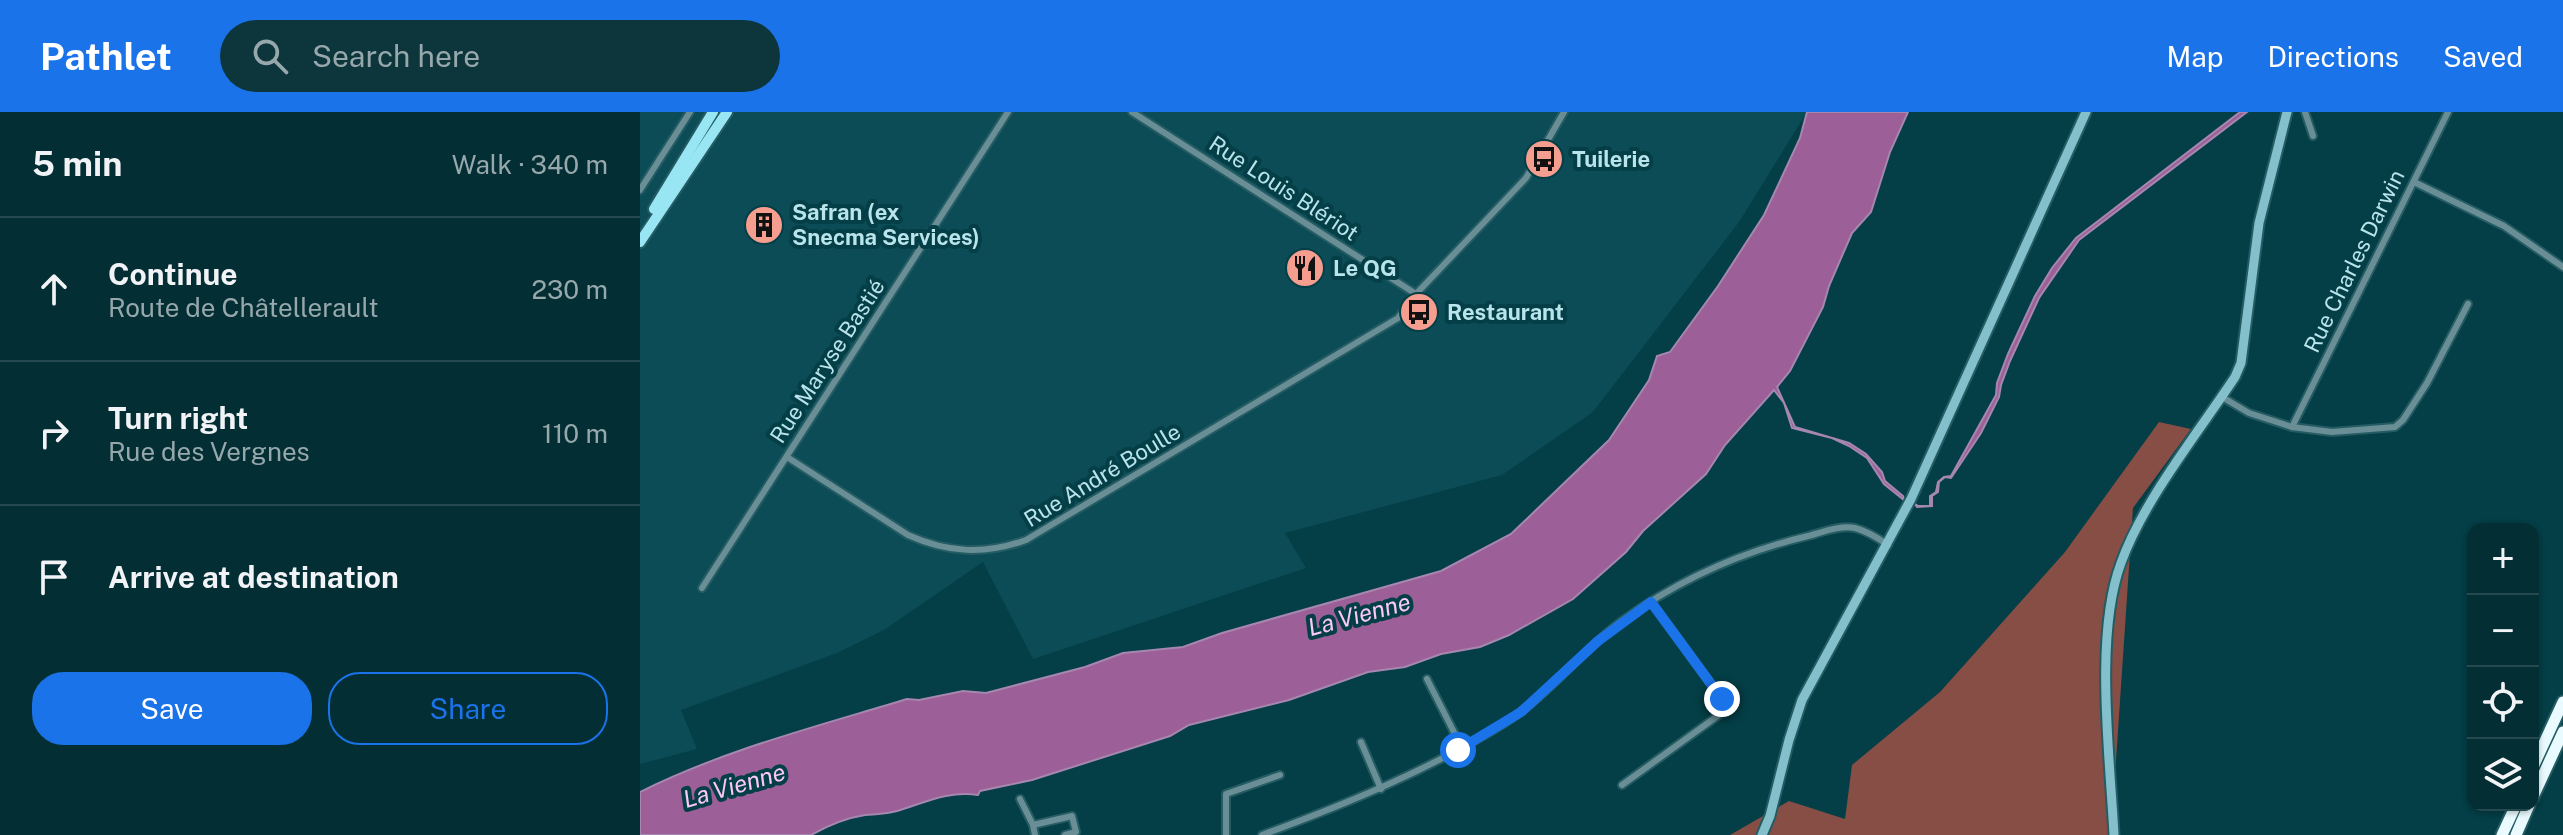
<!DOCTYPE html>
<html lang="en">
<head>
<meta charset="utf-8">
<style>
	:root { --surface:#032e34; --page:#0d363c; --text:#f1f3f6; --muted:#97a8ac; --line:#244a4f; --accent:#1a73e8 }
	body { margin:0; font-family:"Public Sans",sans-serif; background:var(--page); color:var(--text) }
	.controls { position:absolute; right:24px; bottom:24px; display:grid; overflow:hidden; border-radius:16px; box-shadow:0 2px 6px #0004 }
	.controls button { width:72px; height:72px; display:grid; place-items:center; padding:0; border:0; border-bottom:2px solid var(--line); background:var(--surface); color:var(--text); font:40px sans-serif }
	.stop { position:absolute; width:24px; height:24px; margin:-18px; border:6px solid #1a73e8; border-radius:50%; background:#fff }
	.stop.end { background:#1a73e8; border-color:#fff; box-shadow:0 2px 8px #0008 }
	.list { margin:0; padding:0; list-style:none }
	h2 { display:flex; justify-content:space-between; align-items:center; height:104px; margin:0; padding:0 32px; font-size:34px }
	h2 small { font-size:26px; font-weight:400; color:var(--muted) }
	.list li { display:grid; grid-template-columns:52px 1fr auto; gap:24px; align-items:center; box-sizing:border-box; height:144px; padding:0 32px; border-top:2px solid var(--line) }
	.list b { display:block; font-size:30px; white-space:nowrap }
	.list p { margin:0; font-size:26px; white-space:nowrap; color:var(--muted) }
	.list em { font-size:26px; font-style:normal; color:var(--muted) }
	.actions { display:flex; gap:16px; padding:24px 32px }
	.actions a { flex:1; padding:18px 0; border:2px solid var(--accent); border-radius:32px; text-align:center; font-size:28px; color:var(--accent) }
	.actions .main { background:var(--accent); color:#fff }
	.icon { flex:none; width:44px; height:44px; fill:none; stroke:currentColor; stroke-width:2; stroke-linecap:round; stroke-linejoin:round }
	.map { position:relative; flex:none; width:1923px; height:723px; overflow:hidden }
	header { display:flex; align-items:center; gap:48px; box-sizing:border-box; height:112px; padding:0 40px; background:var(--accent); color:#fff }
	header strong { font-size:38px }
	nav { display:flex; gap:44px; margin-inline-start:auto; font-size:28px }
	.search { width:560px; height:72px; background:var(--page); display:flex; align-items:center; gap:20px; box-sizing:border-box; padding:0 28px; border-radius:44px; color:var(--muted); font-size:30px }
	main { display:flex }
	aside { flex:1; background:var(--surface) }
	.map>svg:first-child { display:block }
	.built { fill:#0b4c56 }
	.green { fill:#864e45 }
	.water { fill:#9d5f97; stroke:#a587b0; stroke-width:2 }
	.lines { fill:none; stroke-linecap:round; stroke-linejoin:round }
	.street-casing { stroke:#255c64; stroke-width:10 }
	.secondary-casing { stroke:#255c64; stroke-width:13 }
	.primary-casing { stroke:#255c64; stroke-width:14 }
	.highway-casing { stroke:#255c64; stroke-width:15 }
	.street { stroke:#6a8e95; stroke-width:6 }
	.secondary { stroke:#84c0cb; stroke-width:9 }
	.primary { stroke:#98e6f4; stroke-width:10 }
	.highway { stroke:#e9fbfe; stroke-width:11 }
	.route { stroke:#1a73e8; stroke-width:10 }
	.labels { text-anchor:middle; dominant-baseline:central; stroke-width:8; stroke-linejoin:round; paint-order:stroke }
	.poi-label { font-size:22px; font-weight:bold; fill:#b9e4ec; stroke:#043e46; text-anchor:start }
	.street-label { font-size:22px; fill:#b9e4ec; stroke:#043e46 }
	.water-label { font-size:24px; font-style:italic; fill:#fcc8f6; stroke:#043e46 }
</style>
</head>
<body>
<header>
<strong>Pathlet</strong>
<div class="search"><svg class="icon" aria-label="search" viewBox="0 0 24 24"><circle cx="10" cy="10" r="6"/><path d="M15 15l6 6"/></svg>Search here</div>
<nav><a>Map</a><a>Directions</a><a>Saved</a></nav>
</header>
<main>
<aside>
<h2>5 min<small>Walk · 340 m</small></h2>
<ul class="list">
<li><svg class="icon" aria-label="ahead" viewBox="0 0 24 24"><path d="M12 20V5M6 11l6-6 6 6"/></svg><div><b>Continue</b><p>Route de Châtellerault</p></div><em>230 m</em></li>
<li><svg class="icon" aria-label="right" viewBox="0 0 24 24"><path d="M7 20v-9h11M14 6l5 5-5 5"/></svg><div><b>Turn right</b><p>Rue des Vergnes</p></div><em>110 m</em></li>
<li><svg class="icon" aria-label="arrive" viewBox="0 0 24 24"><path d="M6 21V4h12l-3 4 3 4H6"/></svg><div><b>Arrive at destination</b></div></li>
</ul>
<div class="actions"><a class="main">Save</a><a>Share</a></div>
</aside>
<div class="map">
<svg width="1923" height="723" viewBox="0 0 1923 723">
	<rect width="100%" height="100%" fill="#043e46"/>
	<path class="built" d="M0 0H1167L1099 110 953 300 862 363 645 421 666 456 393 547 343 450 244 518 197 541 41 598 57 637 0 652Z"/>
	<path class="green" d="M1519 310 1551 317 1493 396 1471 723H1090L1149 689 1205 707 1212 653 1300 580 1425 440Z"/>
	<g class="water">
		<path d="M1167 0H1268L1250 40 1231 100 1212 121 1189 174 1183 195 1150 259 1137 275 1155 315 1209 331 1226 342 1242 360 1245 369 1263 384 1264 388 1244 372 1227 346 1209 334 1192 326 1152 316 1144 291 1134 278 1085 333 1066 362 1003 419 986 440 933 487 869 523 840 535 801 542 765 555 728 560 649 588 549 613 530 624 392 668 340 679 338 683C309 678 284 691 257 699 247 702 236 702 225 703 206 706 187 714 171 723H0V680C84 638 178 614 267 587L279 588 323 579 346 581 445 555 483 541 543 535 582 521 801 459 871 422 969 328 1009 268 1017 244 1030 240 1078 174 1124 103 1160 26Z"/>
		<path d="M1600 0H1607L1439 128 1399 186 1370 249 1361 273 1359 285 1341 321 1311 366 1305 365 1299 370 1298 380 1292 384V394L1277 395 1274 391 1278 394H1290V384L1296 380 1298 370 1304 365 1311 364 1356 283 1357 271 1368 242 1395 184 1412 156 1436 126Z"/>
	</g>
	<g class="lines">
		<defs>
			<g id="street">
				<path d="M492 0 776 182"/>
				<path d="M1665 0 1673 24"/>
				<path d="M1774 70 1864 114 1923 155"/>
				<path d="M0 78 50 0"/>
				<path d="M1582 285 1609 301 1652 315 1692 320 1755 315 1763 308 1787 271 1828 192"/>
				<path d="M1652 315 1808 0"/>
				<path d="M147 345 268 423C308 441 345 443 386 428L758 206 776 182 886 66 924 0"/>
				<path d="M62 476 368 0"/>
				<path d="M787 567 822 636"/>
				<path d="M721 630 741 677"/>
				<path d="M982 673 1079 603 1083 596 1082 587 1011 490"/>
				<path d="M380 687 393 713"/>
				<path d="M395 723 393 713 432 704 436 720 425 723"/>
				<path d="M586 723V682L640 663"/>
				<path d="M622 723C706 692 787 659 863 612 908 584 940 540 982 509 1038 468 1101 440 1168 424 1183 420 1200 413 1215 416 1227 419 1238 426 1248 433"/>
			</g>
			<g id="secondary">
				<path d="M1122 723 1130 704 1149 628 1162 588 1271 387 1446 0"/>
				<path d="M1474 723C1470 645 1454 523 1481 451 1503 389 1558 321 1595 265L1601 251 1619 111 1647 0"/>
			</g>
			<g id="primary">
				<path d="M14 97 73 0"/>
				<path d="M0 130 87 0"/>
			</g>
			<g id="highway">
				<path d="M1893 655 1923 590"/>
				<path d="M1893 685 1923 620"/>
				<path d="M1862 723 1876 693"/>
				<path d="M1876 723 1889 693"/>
			</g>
		</defs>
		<use href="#street" class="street-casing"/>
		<use href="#secondary" class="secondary-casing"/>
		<use href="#primary" class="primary-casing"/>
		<use href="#highway" class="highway-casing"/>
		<use href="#street" class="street"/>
		<use href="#secondary" class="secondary"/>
		<use href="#primary" class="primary"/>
		<use href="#highway" class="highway"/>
	</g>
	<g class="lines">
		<path class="route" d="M818 638 881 600 958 529 1011 490 1082 587"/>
	</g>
	<defs>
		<symbol id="bus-disc" viewBox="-11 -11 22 22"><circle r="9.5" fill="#f59d8e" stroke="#043e46"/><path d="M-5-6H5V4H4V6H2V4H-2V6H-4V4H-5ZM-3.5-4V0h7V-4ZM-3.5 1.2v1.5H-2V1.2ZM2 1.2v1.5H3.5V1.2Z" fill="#111"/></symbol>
		<symbol id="building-disc" viewBox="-11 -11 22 22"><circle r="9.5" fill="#f59d8e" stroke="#043e46"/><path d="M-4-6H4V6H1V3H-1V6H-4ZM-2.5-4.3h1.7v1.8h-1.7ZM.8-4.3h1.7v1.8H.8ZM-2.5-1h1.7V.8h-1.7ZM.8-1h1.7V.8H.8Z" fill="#111"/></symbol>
		<symbol id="restaurant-disc" viewBox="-11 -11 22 22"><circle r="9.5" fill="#f59d8e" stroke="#043e46"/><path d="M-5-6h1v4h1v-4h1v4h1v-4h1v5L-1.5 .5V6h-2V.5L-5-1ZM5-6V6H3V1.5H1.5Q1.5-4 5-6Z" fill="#111"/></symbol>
	</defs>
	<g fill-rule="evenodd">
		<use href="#bus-disc" x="882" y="25" width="44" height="44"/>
		<use href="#building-disc" x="102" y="91" width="44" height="44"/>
		<use href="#restaurant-disc" x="643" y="134" width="44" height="44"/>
		<use href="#bus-disc" x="757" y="178" width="44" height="44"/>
	</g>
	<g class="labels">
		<g class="poi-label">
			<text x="932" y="47">Tuilerie</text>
			<text x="152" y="100">Safran (ex<tspan x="152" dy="25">Snecma Services)</tspan></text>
			<text x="693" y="156">Le QG</text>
			<text x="807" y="200">Restaurant</text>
		</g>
		<g class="street-label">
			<text transform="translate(644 76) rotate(33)">Rue Louis Blériot</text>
			<text transform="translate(1714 149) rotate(-64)">Rue Charles Darwin</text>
			<text transform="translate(187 249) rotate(-57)">Rue Maryse Bastié</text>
			<text transform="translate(462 363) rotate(-31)">Rue André Boulle</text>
		</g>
		<g class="water-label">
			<text transform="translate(719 502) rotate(-15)">La Vienne</text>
			<text transform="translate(94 673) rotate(-16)">La Vienne</text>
		</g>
	</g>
</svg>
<div class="controls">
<button>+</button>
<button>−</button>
<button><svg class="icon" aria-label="locate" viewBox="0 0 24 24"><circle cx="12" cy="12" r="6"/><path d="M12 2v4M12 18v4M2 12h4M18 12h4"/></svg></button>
<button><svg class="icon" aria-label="layers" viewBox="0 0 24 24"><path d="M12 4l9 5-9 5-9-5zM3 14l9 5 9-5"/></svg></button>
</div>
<div class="stop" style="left:818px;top:638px"></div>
<div class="stop end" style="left:1082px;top:587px"></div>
</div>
</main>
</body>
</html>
